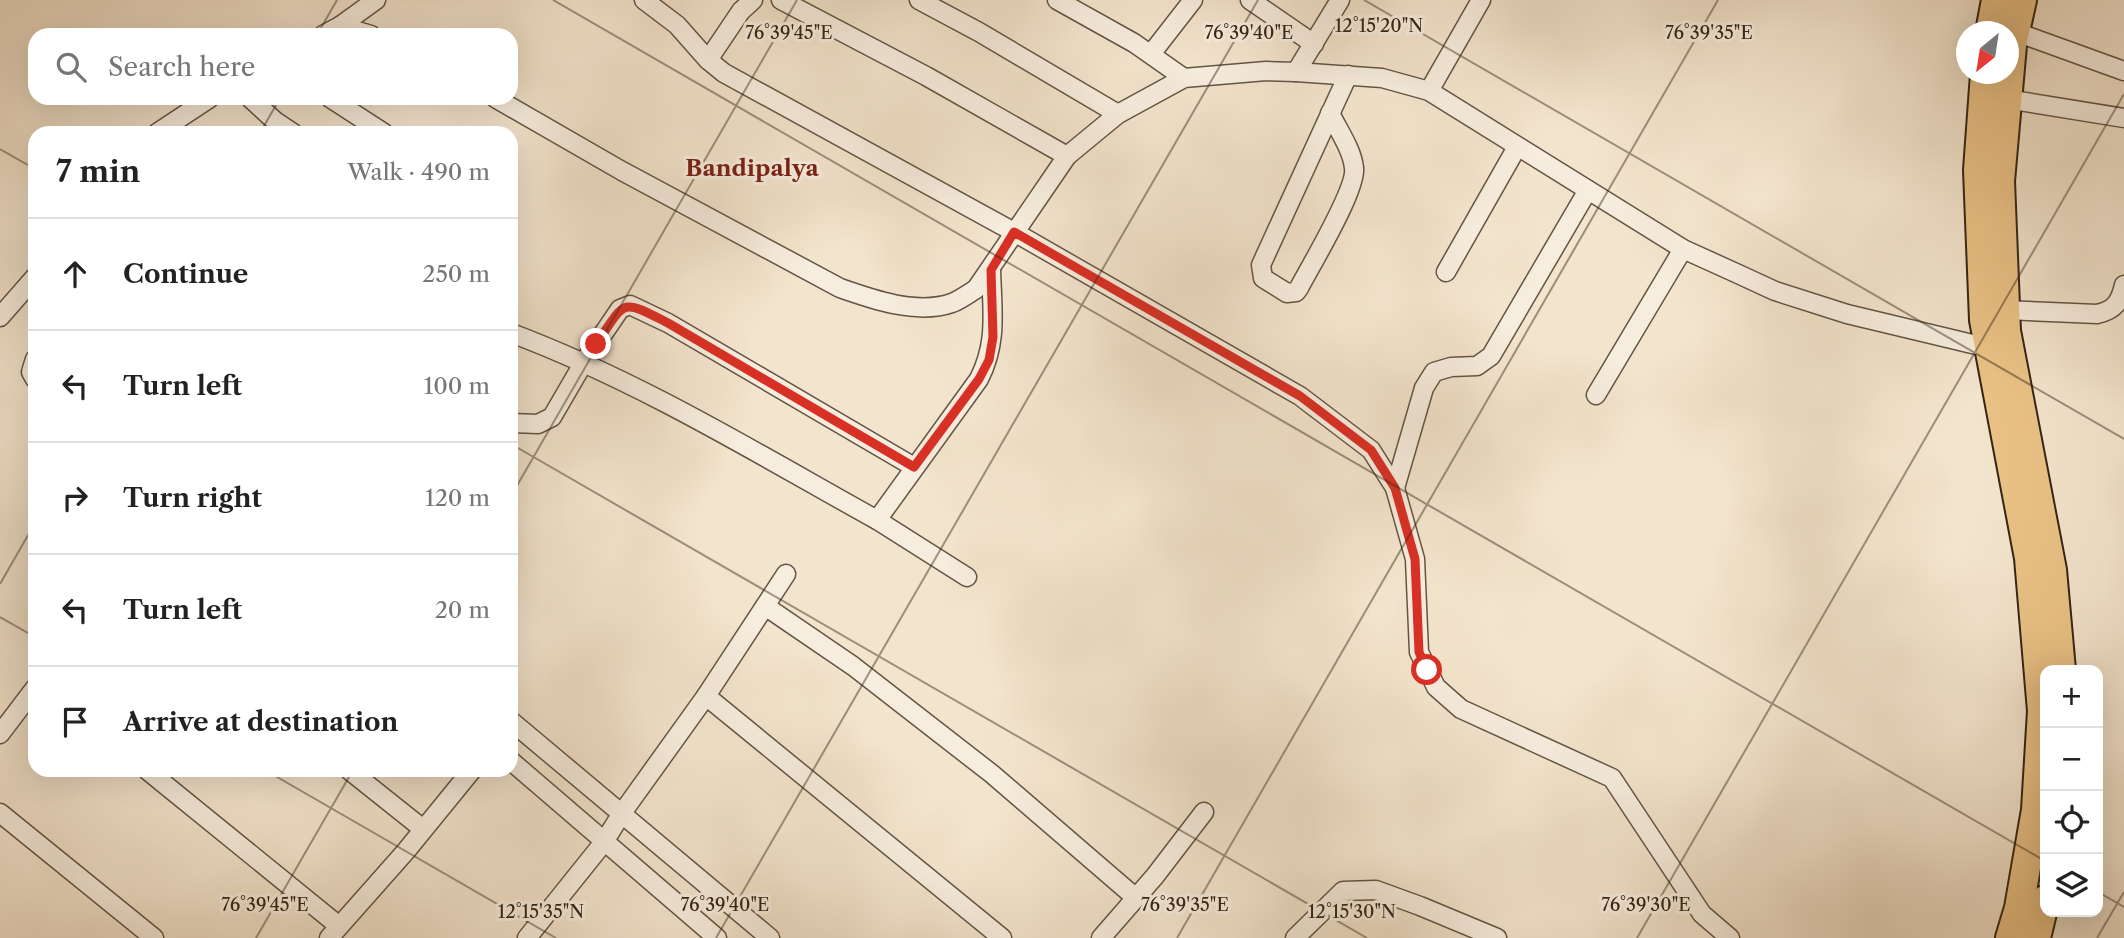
<!DOCTYPE html>
<html lang="en">
<head>
<meta charset="utf-8">
<style>
	:root { --surface:#fff; --page:#f6f6f6; --text:#222; --muted:#767676; --line:#e0e0e0 }
	body { margin:0; font-family:"Libre Caslon Text",serif; background:var(--page); color:var(--text) }
	.controls { position:absolute; right:21px; bottom:21px; display:grid; overflow:hidden; border-radius:14px; box-shadow:0 7px 28px #0002 }
	.controls button { width:63px; height:63px; display:grid; place-items:center; padding:0; border:0; border-bottom:2px solid var(--line); background:var(--surface); color:var(--text); font:35px sans-serif }
	.compass { position:absolute; left:1956px; top:21px; width:63px; height:63px; border-radius:50%; background:var(--surface); box-shadow:0 7px 28px #0002; rotate:210deg }
	.stop { position:absolute; width:21px; height:21px; margin:-16px; border:5px solid #d93025; border-radius:50%; background:#fff }
	.stop.end { background:#d93025; border-color:#fff; box-shadow:0 2px 7px #0008 }
	.list { margin:0; padding:0; list-style:none }
	h2 { display:flex; justify-content:space-between; align-items:center; height:91px; margin:0; padding:0 28px; font-size:30px }
	h2 small { font-size:23px; font-weight:400; color:var(--muted) }
	.list li { display:grid; grid-template-columns:46px 1fr auto; gap:21px; align-items:center; box-sizing:border-box; height:112px; padding:0 28px; border-top:2px solid var(--line) }
	.list b { display:block; font-size:26px; white-space:nowrap }
	.list em { font-size:23px; font-style:normal; color:var(--muted) }
	.icon { flex:none; width:38px; height:38px; fill:none; stroke:currentColor; stroke-width:2; stroke-linecap:round; stroke-linejoin:round }
	.map { position:relative; flex:none; width:2124px; height:938px; overflow:hidden }
	.search { position:absolute; background:var(--surface); box-shadow:0 7px 28px #0002; left:28px; top:28px; width:490px; height:77px; display:flex; align-items:center; gap:18px; box-sizing:border-box; padding:0 24px; border-radius:21px; color:var(--muted); font-size:26px }
	.panel { position:absolute; background:var(--surface); box-shadow:0 7px 28px #0002; left:28px; top:126px; width:490px; height:651px; border-radius:21px }
	.map>svg:first-child { display:block }
	.lines { fill:none; stroke-linecap:round; stroke-linejoin:round }
	.minor-casing { stroke:#635543; stroke-width:21 }
	.trunk-casing { stroke:#332515; stroke-width:32 }
	.minor { stroke:#f7edde; stroke-width:18 }
	.trunk { stroke:#eac286; stroke-width:28 }
	.route { stroke:#d93025; stroke-width:9 }
	.ticks { fill:none; stroke:#332515; stroke-width:2; stroke-opacity:0.45 }
	.labels { text-anchor:middle; dominant-baseline:central; stroke-width:6; stroke-linejoin:round; paint-order:stroke }
	.quarter-label { font-size:23px; font-weight:bold; fill:#7a1f14; stroke:#f7edde }
	.ticks-label { font-size:18px; text-anchor:middle; fill:#332515; stroke:#f7edde; stroke-width:6; stroke-linejoin:round; paint-order:stroke }
</style>
</head>
<body>
<div class="map">
<svg width="2124" height="938" viewBox="0 0 2124 938">
	<rect width="100%" height="100%" fill="#f3e4cd"/>
	<filter id="stains"><feTurbulence type="fractalNoise" baseFrequency=".00286" numOctaves="4"/><feColorMatrix values="0 0 0 0 .2 0 0 0 0 .09 0 0 0 0 .02 0 0 0 .5 -.17"/></filter>
	<radialGradient id="worn" r=".72"><stop offset=".6" stop-color="#630" stop-opacity="0"/><stop offset="1" stop-color="#630" stop-opacity=".3"/></radialGradient>
	<g class="lines">
		<defs>
			<g id="minor">
				<path d="M644 0 677 25 708 60 724 73 1014 232 1300 396 1371 450 1395 488 1415 559 1419 652 1436 687 1461 709 1612 778 1702 914 1730 938"/>
				<path d="M781 0 926 76 1067 156"/>
				<path d="M919 0 979 32 1118 114"/>
				<path d="M1057 0 1134 43 1184 78"/>
				<path d="M1250 0 1314 44"/>
				<path d="M340 26 376 0"/>
				<path d="M2016 32 2124 71"/>
				<path d="M323 35 340 26 371 35"/>
				<path d="M1151 54 1193 0"/>
				<path d="M708 60 741 11 753 0"/>
				<path d="M1296 72 1340 0"/>
				<path d="M1429 91 1481 0"/>
				<path d="M250 98 275 121 293 133"/>
				<path d="M330 98 384 133"/>
				<path d="M495 98 622 171 840 288C874 300 917 315 952 303 960 300 968 294 976 289L1067 156 1118 114 1184 78 1266 71 1296 72 1382 78 1429 91 1683 249 1736 273 1775 291 1847 314 1989 348 1995 346"/>
				<path d="M2007 99 2124 118"/>
				<path d="M1330 113C1338 130 1352 149 1354 168 1357 189 1311 265 1299 288L1296 292 1287 293 1263 278 1261 265 1348 75"/>
				<path d="M157 133 210 98"/>
				<path d="M1446 272 1517 147"/>
				<path d="M2005 310 2097 314C2115 310 2120 302 2124 285"/>
				<path d="M0 317 35 277"/>
				<path d="M511 333C639 381 758 454 877 520L979 379C998 342 992 310 991 269"/>
				<path d="M35 359 31 372 35 379"/>
				<path d="M1596 395 1683 249"/>
				<path d="M511 423 538 424 552 417 584 362 620 309 630 305 668 323 914 467"/>
				<path d="M1395 488 1424 388 1434 372 1451 367 1477 366 1491 356 1588 190"/>
				<path d="M877 520 967 577"/>
				<path d="M765 606 853 666 992 774 1136 898"/>
				<path d="M706 696 1002 938"/>
				<path d="M511 721 770 938"/>
				<path d="M0 734 35 688"/>
				<path d="M511 761 717 938"/>
				<path d="M147 770 339 926"/>
				<path d="M349 770 423 829"/>
				<path d="M0 813 154 938"/>
				<path d="M329 938 406 851 472 770"/>
				<path d="M527 938 604 842 622 813 706 696 786 574"/>
				<path d="M1101 938 1155 876 1204 812"/>
				<path d="M1295 938 1343 891 1376 890 1420 906 1497 938"/>
			</g>
			<g id="trunk">
				<path d="M2022 0 2012 45 2000 181 2006 331 2052 570 2061 670"/>
				<path d="M1990 32 1996 0"/>
				<path d="M1985 74 1978 170 1984 320 2029 558 2042 711 2036 810 2019 908 2010 938"/>
				<path d="M2036 938 2045 900"/>
			</g>
		</defs>
		<use href="#minor" class="minor-casing"/>
		<use href="#trunk" class="trunk-casing"/>
		<use href="#minor" class="minor"/>
		<use href="#trunk" class="trunk"/>
	</g>
	<g class="lines">
		<path class="route" d="M596 344C627 300 619 298 668 323L914 467 979 379 989 360 993 337 991 270 1014 232 1300 396 1371 450 1395 488 1415 559 1419 652 1427 670"/>
	</g>
	<path class="ticks" d="M553 0 2045 861M1364 0 2124 439M317 35 337 0M260 133 280 98M0 149 35 169M511 444 1367 938M511 496 797 0M0 584 35 523M0 617 35 637M265 770 556 938M2098 892 2124 907M256 938 353 770M716 938 1258 0M1177 938 1718 0M1637 938 2124 94M2097 938 2124 892"/>
	<g class="labels">
		<g class="quarter-label">
			<text x="752" y="168">Bandipalya</text>
		</g>
	</g>
	<g class="ticks-label">
		<text x="1379" y="32">12°15'20"N</text>
		<text x="789" y="39">76°39'45"E</text>
		<text x="1249" y="39">76°39'40"E</text>
		<text x="1709" y="39">76°39'35"E</text>
		<text x="265" y="911">76°39'45"E</text>
		<text x="725" y="911">76°39'40"E</text>
		<text x="1185" y="911">76°39'35"E</text>
		<text x="1646" y="911">76°39'30"E</text>
		<text x="541" y="918">12°15'35"N</text>
		<text x="1352" y="918">12°15'30"N</text>
	</g>
	<rect width="100%" height="100%" filter="url(#stains)"/>
	<rect width="100%" height="100%" fill="url(#worn)"/>
</svg>
<div class="controls">
<button>+</button>
<button>−</button>
<button><svg class="icon" aria-label="locate" viewBox="0 0 24 24"><circle cx="12" cy="12" r="6"/><path d="M12 2v4M12 18v4M2 12h4M18 12h4"/></svg></button>
<button><svg class="icon" aria-label="layers" viewBox="0 0 24 24"><path d="M12 4l9 5-9 5-9-5zM3 14l9 5 9-5"/></svg></button>
</div>
<svg class="compass" viewBox="-18 -18 36 36"><path d="M0-13l5 13h-10z" fill="#e53935"/><path d="M0 13l5-13h-10z" fill="#767676"/></svg>
<div class="stop" style="left:1427px;top:670px"></div>
<div class="stop end" style="left:596px;top:344px"></div>
<div class="search"><svg class="icon" aria-label="search" viewBox="0 0 24 24"><circle cx="10" cy="10" r="6"/><path d="M15 15l6 6"/></svg>Search here</div>
<section class="panel">
<h2>7 min<small>Walk · 490 m</small></h2>
<ul class="list">
<li><svg class="icon" aria-label="ahead" viewBox="0 0 24 24"><path d="M12 20V5M6 11l6-6 6 6"/></svg><div><b>Continue</b></div><em>250 m</em></li>
<li><svg class="icon" aria-label="left" viewBox="0 0 24 24"><path d="M17 20v-9H6M10 6l-5 5 5 5"/></svg><div><b>Turn left</b></div><em>100 m</em></li>
<li><svg class="icon" aria-label="right" viewBox="0 0 24 24"><path d="M7 20v-9h11M14 6l5 5-5 5"/></svg><div><b>Turn right</b></div><em>120 m</em></li>
<li><svg class="icon" aria-label="left" viewBox="0 0 24 24"><path d="M17 20v-9H6M10 6l-5 5 5 5"/></svg><div><b>Turn left</b></div><em>20 m</em></li>
<li><svg class="icon" aria-label="arrive" viewBox="0 0 24 24"><path d="M6 21V4h12l-3 4 3 4H6"/></svg><div><b>Arrive at destination</b></div></li>
</ul>
</section>
</div>
</body>
</html>
